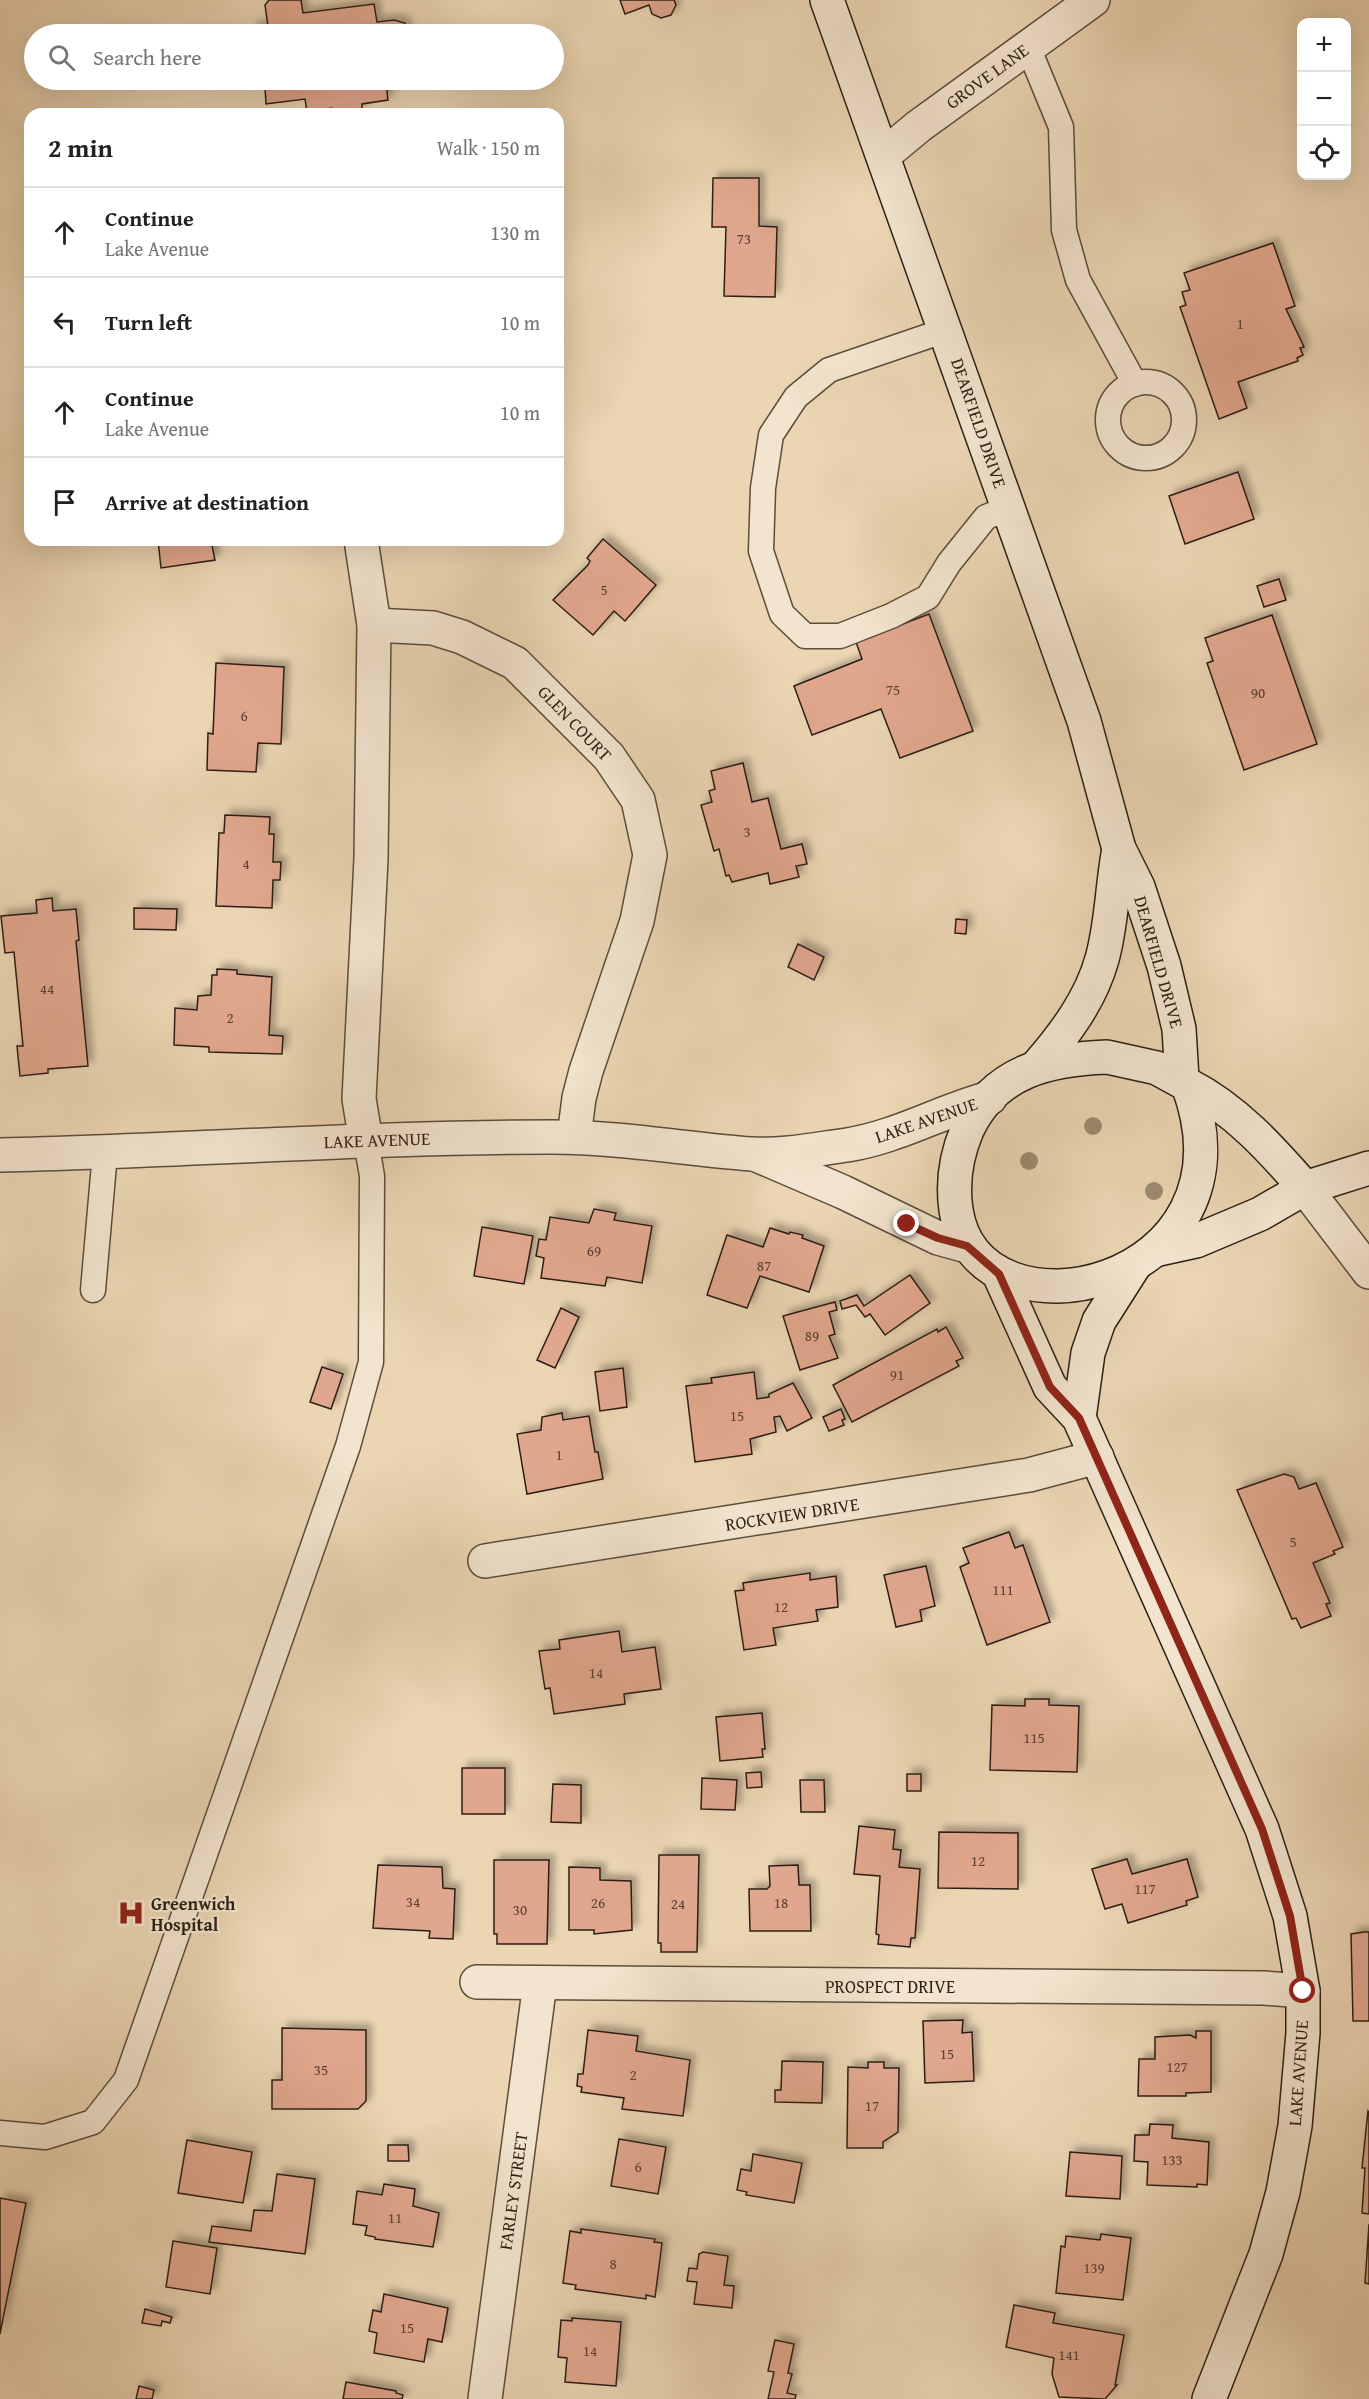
<!DOCTYPE html>
<html lang="en">
<head>
<meta charset="utf-8">
<style>
	:root { --surface:#fff; --page:#f2f2f2; --text:#202124; --muted:#757577; --line:#e0e0e0 }
	body { margin:0; font-family:"Gentium Book Plus",serif; background:var(--page); color:var(--text) }
	.controls { position:absolute; right:18px; top:18px; display:grid; overflow:hidden; border-radius:12px; box-shadow:0 6px 24px #0002 }
	.controls button { width:54px; height:54px; display:grid; place-items:center; padding:0; border:0; border-bottom:2px solid var(--line); background:var(--surface); color:var(--text); font:30px sans-serif }
	.stop { position:absolute; width:18px; height:18px; margin:-14px; border:4px solid #8f2418; border-radius:50%; background:#fff }
	.stop.end { background:#8f2418; border-color:#fff; box-shadow:0 2px 6px #0008 }
	.list { margin:0; padding:0; list-style:none }
	h2 { display:flex; justify-content:space-between; align-items:center; height:78px; margin:0; padding:0 24px; font-size:26px }
	h2 small { font-size:20px; font-weight:400; color:var(--muted) }
	.list li { display:grid; grid-template-columns:39px 1fr auto; gap:18px; align-items:center; box-sizing:border-box; height:90px; padding:0 24px; border-top:2px solid var(--line) }
	.list b { display:block; font-size:22px; white-space:nowrap }
	.list p { margin:0; font-size:20px; white-space:nowrap; color:var(--muted) }
	.list em { font-size:20px; font-style:normal; color:var(--muted) }
	.icon { flex:none; width:33px; height:33px; fill:none; stroke:currentColor; stroke-width:2; stroke-linecap:round; stroke-linejoin:round }
	.map { position:relative; flex:none; width:1369px; height:2399px; overflow:hidden }
	.search { position:absolute; background:var(--surface); box-shadow:0 6px 24px #0002; left:24px; top:24px; width:540px; height:66px; display:flex; align-items:center; gap:15px; box-sizing:border-box; padding:0 21px; border-radius:33px; color:var(--muted); font-size:22px }
	.panel { position:absolute; background:var(--surface); box-shadow:0 6px 24px #0002; left:24px; top:108px; width:540px; height:438px; border-radius:18px }
	.map>svg:first-child { display:block }
	.building { fill:#e1a78e; stroke:#2d1f15; stroke-width:1.5; filter:url(#shadow) }
	.lines { fill:none; stroke-linecap:round; stroke-linejoin:round }
	.lane-casing { stroke:#5c4c3c; stroke-width:27 }
	.street-casing { stroke:#5c4c3c; stroke-width:36 }
	.secondary-casing { stroke:#2d1f15; stroke-width:36 }
	.lane { stroke:#f2e4ce; stroke-width:24 }
	.street { stroke:#f2e4ce; stroke-width:33 }
	.secondary { stroke:#f2e4ce; stroke-width:33 }
	.tree { fill:#9a8b70 }
	.route { stroke:#8f2418; stroke-width:8 }
	.labels { text-anchor:middle; dominant-baseline:central; stroke-width:4.5; stroke-linejoin:round; paint-order:stroke }
	.number-label { font-size:15px; fill:#5a4133 }
	.street-label { font-size:18px; fill:#2d1f15; stroke:#f2e4ce }
	.poi-label { font-size:18px; font-weight:bold; fill:#2d1f15; stroke:#f2e4ce; text-anchor:start }
</style>
</head>
<body>
<div class="map">
<svg width="1369" height="2399" viewBox="0 0 1369 2399">
	<defs>
		<filter id="shadow"><feDropShadow dx="5.5" dy="-5.5" stdDeviation="3" flood-color="#0004"/></filter>
	</defs>
	<rect width="100%" height="100%" fill="#ebd5b3"/>
	<filter id="stains"><feTurbulence type="fractalNoise" baseFrequency=".00333" numOctaves="4"/><feColorMatrix values="0 0 0 0 .2 0 0 0 0 .09 0 0 0 0 .02 0 0 0 .5 -.17"/></filter>
	<radialGradient id="worn" r=".72"><stop offset=".6" stop-color="#630" stop-opacity="0"/><stop offset="1" stop-color="#630" stop-opacity=".3"/></radialGradient>
	<g class="building">
		<path d="M269 0H301L303 13 374 4 377 22 394 20 405 23 406 34H253L252 27 268 26 265 5Z"/>
		<path d="M620 0H674L676 5 671 15 661 18 652 14 649 5 625 14Z"/>
		<path d="M259 80H412L386 83 388 100 362 104V109L333 113 332 108 307 112 305 99 266 104 265 88H260Z"/>
		<path d="M713 178H759V226L777 227 775 297 724 296 726 227H712Z"/>
		<path d="M1273 243 1295 306 1286 309 1304 347 1300 348 1303 355 1297 358 1298 361 1238 382 1247 408 1219 419 1180 307 1186 305 1182 292 1190 290 1184 273Z"/>
		<path d="M1238 472 1254 519 1185 544 1169 496Z"/>
		<path d="M603 539 656 585 625 621 614 611 593 635 553 600 588 565 590 561 587 558Z"/>
		<path d="M158 540H213L211 541 215 560 161 568Z"/>
		<path d="M1279 579 1286 600 1264 607 1257 586Z"/>
		<path d="M929 614 973 731 900 758 881 709 812 735 794 686 862 659 856 642Z"/>
		<path d="M1272 615 1317 744 1244 770 1207 663 1213 661 1205 638Z"/>
		<path d="M216 663 284 667 281 744 258 743 256 772 207 770 208 733 213 734Z"/>
		<path d="M743 763 752 802 768 798 781 849 802 844 807 864 796 866 799 877 770 884 768 873 732 882 729 875 726 876 719 849 714 851 701 805 712 802 709 791 715 789 711 771Z"/>
		<path d="M225 815 270 817 269 834H274L273 862H281L280 880H273L272 908 216 906 219 833H224Z"/>
		<path d="M52 898 53 911 76 909 79 940 76 941 88 1066 48 1069V1073L20 1076 17 1046H23L14 952 5 953 1 916 37 913 36 900Z"/>
		<path d="M134 908 177 909 176 930 134 929Z"/>
		<path d="M956 919 967 920 966 934 955 933Z"/>
		<path d="M798 944 824 957 814 980 788 967Z"/>
		<path d="M217 969 237 970V974L272 977 269 1035 283 1036 282 1054 209 1052V1047L174 1045 175 1008 197 1010 198 996 211 995 212 975H217Z"/>
		<path d="M594 1209 616 1213 614 1220 652 1226 642 1283 607 1277 605 1286 541 1278 544 1258 536 1256 539 1239 546 1240 550 1217 589 1223Z"/>
		<path d="M482 1227 533 1236 524 1284 474 1276Z"/>
		<path d="M770 1228 789 1234 790 1232 803 1235 802 1238 824 1246 809 1292 760 1276 747 1308 707 1295 727 1235 763 1247Z"/>
		<path d="M910 1275 930 1303 885 1335 870 1314 865 1317 856 1305 842 1309 840 1301 857 1295 864 1306Z"/>
		<path d="M835 1302 837 1310 829 1312 835 1334 829 1336 838 1358 800 1370 783 1316Z"/>
		<path d="M561 1308 579 1317 555 1368 537 1360Z"/>
		<path d="M946 1327 963 1358 956 1361 959 1366 852 1422 833 1385 937 1329 938 1332Z"/>
		<path d="M322 1367 343 1374 331 1409 310 1402Z"/>
		<path d="M623 1368 627 1407 600 1411 595 1372Z"/>
		<path d="M754 1372 757 1399 769 1397V1394L793 1383 812 1418 787 1431 780 1416 774 1417 776 1432 750 1439 752 1454 695 1462 686 1386 712 1383 711 1378Z"/>
		<path d="M841 1409 845 1419 842 1420 844 1425 829 1431 823 1417Z"/>
		<path d="M562 1413 563 1420 589 1416 595 1452H598L603 1479 527 1494 517 1434 541 1430 542 1417Z"/>
		<path d="M1284 1474 1294 1477 1299 1489 1316 1483 1343 1547 1333 1551 1335 1554 1313 1563 1330 1603 1326 1604 1331 1616 1301 1628 1296 1618 1292 1619 1237 1490Z"/>
		<path d="M1009 1532 1015 1548 1023 1545 1050 1622 987 1645 960 1567 969 1563 963 1548Z"/>
		<path d="M926 1566 935 1606 920 1610 922 1621 896 1627 884 1575Z"/>
		<path d="M810 1573V1580L836 1576 838 1607 816 1610 818 1621 773 1628 776 1645 744 1650 735 1591 744 1590 743 1583Z"/>
		<path d="M619 1631 622 1652 655 1647 661 1689 624 1694 625 1704 554 1714 550 1688 545 1689 539 1651 560 1649 559 1640Z"/>
		<path d="M1025 1699H1049V1705L1079 1706 1077 1772 990 1770 992 1705 1025 1706Z"/>
		<path d="M762 1713 765 1749H762L763 1757 720 1761 716 1717Z"/>
		<rect x="462" y="1768" width="43" height="46"/>
		<path d="M761 1772 762 1787 747 1788 746 1773Z"/>
		<rect x="907" y="1774" width="14" height="17"/>
		<path d="M702 1778 737 1780 735 1810 701 1809Z"/>
		<path d="M800 1780H824L825 1812H801Z"/>
		<path d="M553 1784 581 1785V1823L551 1822Z"/>
		<path d="M859 1826 895 1830 893 1849 901 1850 899 1867 920 1869 915 1938H911L910 1947 878 1944 879 1935 876 1934 880 1876 854 1874Z"/>
		<path d="M939 1832 1018 1833V1889L938 1888Z"/>
		<path d="M659 1855H699L697 1952H661V1943H658Z"/>
		<path d="M1127 1859 1132 1874 1187 1859 1198 1897 1186 1901 1187 1905 1128 1923 1122 1904 1105 1909 1092 1869Z"/>
		<path d="M494 1860H549L547 1944H497V1934H494Z"/>
		<path d="M378 1865 442 1867 443 1888 455 1889 453 1939 429 1938 430 1931 373 1928Z"/>
		<path d="M798 1865 799 1885H810L811 1931H750L749 1889H767L770 1886 769 1866Z"/>
		<path d="M569 1867 600 1868V1880L631 1881 632 1930 594 1934V1930H569Z"/>
		<path d="M1364 1932H1369V2021H1353L1351 1934Z"/>
		<path d="M963 2020 962 2033 972 2032 974 2081 925 2083 923 2021Z"/>
		<path d="M282 2028 366 2030V2101L358 2109H272V2080H282Z"/>
		<path d="M588 2030 638 2036 636 2051 690 2060 683 2116 622 2109 624 2098 581 2092 582 2087 577 2086 578 2074H583Z"/>
		<path d="M1196 2031H1211V2092L1186 2093V2096H1138L1139 2059H1155V2037L1190 2035 1196 2038Z"/>
		<path d="M782 2061 823 2062 822 2103 775 2102V2090H781Z"/>
		<path d="M868 2062H884V2068H899L898 2132 883 2142V2148H847L848 2067 868 2068Z"/>
		<path d="M1368 2111 1369 2112V2214L1362 2213 1365 2168H1362Z"/>
		<path d="M1150 2124 1173 2125 1172 2138 1209 2142 1207 2185 1197 2184V2187L1147 2185 1148 2162 1134 2161 1135 2135H1149Z"/>
		<path d="M619 2139 666 2147 658 2194 611 2186Z"/>
		<path d="M187 2140 252 2152 243 2203 178 2193Z"/>
		<path d="M388 2145H408L409 2161H388Z"/>
		<path d="M1070 2152 1122 2156 1120 2199 1066 2196Z"/>
		<path d="M753 2154 802 2163 794 2203 746 2195 747 2192 737 2190 741 2169 751 2171Z"/>
		<path d="M277 2174 315 2179 305 2254 209 2242 212 2226 251 2231 254 2210 272 2211Z"/>
		<path d="M384 2184 415 2189 413 2206 439 2213 433 2247 375 2239V2237L365 2235 367 2226 353 2224 357 2191 382 2195Z"/>
		<path d="M0 2198 26 2203 0 2334Z"/>
		<path d="M1369 2224V2284L1365 2283Z"/>
		<path d="M581 2229 655 2239 654 2242 662 2243 655 2297 646 2295V2299L575 2289 576 2285 563 2283 570 2231 581 2233Z"/>
		<path d="M1101 2234 1131 2238 1123 2300 1056 2293 1061 2246 1065 2247 1066 2236 1100 2240Z"/>
		<path d="M173 2241 217 2248 210 2294 166 2287Z"/>
		<path d="M703 2252 728 2256 724 2285 734 2286 732 2308 694 2304 697 2282 687 2281 689 2268 697 2269 699 2254Z"/>
		<path d="M384 2294 448 2308 442 2342 428 2339 424 2362 374 2353 377 2333 369 2331 373 2310 381 2312Z"/>
		<path d="M1014 2305 1055 2313 1053 2323 1124 2335 1115 2385H1117L1105 2399 1059 2397 1052 2374 1054 2358 1006 2347Z"/>
		<path d="M145 2309 172 2317 170 2323 162 2321 161 2326 142 2323Z"/>
		<path d="M572 2318 621 2322 616 2386 565 2382 567 2358 558 2357 561 2320 572 2321Z"/>
		<path d="M775 2340 794 2344 788 2373 792 2374 787 2393 796 2395 795 2399H768L774 2372 768 2371Z"/>
		<path d="M346 2382 396 2391V2393L403 2395 402 2399H343Z"/>
		<path d="M139 2386 154 2390 152 2399H136Z"/>
	</g>
	<g class="lines">
		<defs>
			<g id="lane">
				<path d="M1028 47 1061 127 1064 230 1078 280 1135 384"/>
				<path d="M946 330 829 370 796 397 771 435 763 488 761 551 782 614 805 636H840L891 616 928 597 949 563 986 517 1009 508"/>
				<circle cx="1146" cy="420" r="38"/>
				<path d="M93 1290 105 1153"/>
				<path d="M0 2133 45 2137 93 2122 126 2080 348 1446 371 1362 372 1176 366 1141"/>
			</g>
			<g id="street">
				<path d="M884 155 919 126 1093 0"/>
				<path d="M361 540 374 625 371 859 359 1099 366 1141"/>
				<path d="M374 625 433 628 462 637 515 663 609 757 638 800 650 855 637 921 586 1071 579 1098 574 1137"/>
				<path d="M0 1155C184 1151 368 1137 552 1137 619 1137 685 1149 752 1154 783 1156 817 1149 847 1145 898 1137 941 1111 990 1098"/>
				<path d="M759 1156 843 1192 938 1238 967 1246"/>
				<path d="M1305 1188 1369 1272"/>
				<path d="M485 1561 1029 1475 1097 1457"/>
				<path d="M477 1982 1264 1988 1303 1991"/>
				<path d="M485 2399 540 1983"/>
			</g>
			<g id="secondary">
				<path d="M827 0 1084 721 1119 849 1138 887 1164 966 1179 1029 1182 1079"/>
				<path d="M1107 1057 1157 1068 1188 1085C1263 1288 977 1351 956 1210 952 1182 956 1156 967 1130 994 1071 1049 1059 1107 1057Z"/>
				<path d="M1038 1065C1065 1034 1091 999 1102 959 1112 924 1112 885 1119 849"/>
				<path d="M1188 1085C1235 1109 1271 1149 1305 1188"/>
				<path d="M1155 1250 1196 1241 1260 1214 1305 1188 1369 1168"/>
				<path d="M999 1274 1050 1387 1079 1418 1262 1829 1290 1916 1303 1991V2033L1295 2126 1283 2192 1266 2254 1209 2399"/>
				<path d="M1079 1418 1088 1353 1099 1321 1134 1266"/>
			</g>
		</defs>
		<use href="#lane" class="lane-casing"/>
		<use href="#street" class="street-casing"/>
		<use href="#secondary" class="secondary-casing"/>
		<use href="#lane" class="lane"/>
		<use href="#street" class="street"/>
		<use href="#secondary" class="secondary"/>
	</g>
	<g class="tree">
		<circle cx="1093" cy="1126" r="9"/>
		<circle cx="1029" cy="1161" r="9"/>
		<circle cx="1154" cy="1191" r="9"/>
	</g>
	<g class="lines">
		<path class="route" d="M907 1224 938 1238 967 1246 999 1274 1050 1387 1079 1418 1262 1829 1290 1916 1303 1991"/>
	</g>
	<defs>
		<symbol id="hospital-bare" viewBox="-9 -9 18 18"><path d="M-5-5h3v3.5h4V-5h3V5h-3V1.5h-4V5h-3Z" fill="#8f2418" stroke="#f2e4ce" stroke-width="2.5" paint-order="stroke"/></symbol>
	</defs>
	<g fill-rule="evenodd">
		<use href="#hospital-bare" x="112" y="1894" width="38" height="38"/>
	</g>
	<g class="labels">
		<g class="number-label">
			<text x="744" y="238">73</text>
			<text x="1240" y="323">1</text>
			<text x="604" y="589">5</text>
			<text x="893" y="689">75</text>
			<text x="1258" y="692">90</text>
			<text x="244" y="715">6</text>
			<text x="747" y="831">3</text>
			<text x="246" y="863">4</text>
			<text x="47" y="988">44</text>
			<text x="230" y="1017">2</text>
			<text x="594" y="1250">69</text>
			<text x="764" y="1265">87</text>
			<text x="812" y="1335">89</text>
			<text x="897" y="1374">91</text>
			<text x="737" y="1415">15</text>
			<text x="559" y="1454">1</text>
			<text x="1293" y="1541">5</text>
			<text x="1003" y="1589">111</text>
			<text x="781" y="1606">12</text>
			<text x="596" y="1672">14</text>
			<text x="1034" y="1737">115</text>
			<text x="978" y="1860">12</text>
			<text x="1145" y="1888">117</text>
			<text x="413" y="1901">34</text>
			<text x="598" y="1902">26</text>
			<text x="781" y="1902">18</text>
			<text x="678" y="1903">24</text>
			<text x="520" y="1909">30</text>
			<text x="947" y="2053">15</text>
			<text x="1177" y="2066">127</text>
			<text x="321" y="2069">35</text>
			<text x="633" y="2074">2</text>
			<text x="872" y="2105">17</text>
			<text x="1172" y="2159">133</text>
			<text x="638" y="2166">6</text>
			<text x="395" y="2217">11</text>
			<text x="613" y="2263">8</text>
			<text x="1094" y="2267">139</text>
			<text x="407" y="2327">15</text>
			<text x="590" y="2350">14</text>
			<text x="1069" y="2354">141</text>
		</g>
		<g class="street-label">
			<text transform="translate(987 76) rotate(-36)">GROVE LANE</text>
			<text transform="translate(979 423) rotate(71)">DEARFIELD DRIVE</text>
			<text transform="translate(575 723) rotate(46)">GLEN COURT</text>
			<text transform="translate(1159 962) rotate(74)">DEARFIELD DRIVE</text>
			<text transform="translate(926 1120) rotate(-19)">LAKE AVENUE</text>
			<text transform="translate(377 1140) rotate(-2)">LAKE AVENUE</text>
			<text transform="translate(792 1514) rotate(-9)">ROCKVIEW DRIVE</text>
			<text x="890" y="1986">PROSPECT DRIVE</text>
			<text transform="translate(1298 2073) rotate(-86)">LAKE AVENUE</text>
			<text transform="translate(513 2191) rotate(-82)">FARLEY STREET</text>
		</g>
		<g class="poi-label">
			<text x="151" y="1903">Greenwich<tspan x="151" dy="21">Hospital</tspan></text>
		</g>
	</g>
	<rect width="100%" height="100%" filter="url(#stains)"/>
	<rect width="100%" height="100%" fill="url(#worn)"/>
</svg>
<div class="controls">
<button>+</button>
<button>−</button>
<button><svg class="icon" aria-label="locate" viewBox="0 0 24 24"><circle cx="12" cy="12" r="6"/><path d="M12 2v4M12 18v4M2 12h4M18 12h4"/></svg></button>
</div>
<div class="stop" style="left:1303px;top:1991px"></div>
<div class="stop end" style="left:907px;top:1224px"></div>
<div class="search"><svg class="icon" aria-label="search" viewBox="0 0 24 24"><circle cx="10" cy="10" r="6"/><path d="M15 15l6 6"/></svg>Search here</div>
<section class="panel">
<h2>2 min<small>Walk · 150 m</small></h2>
<ul class="list">
<li><svg class="icon" aria-label="ahead" viewBox="0 0 24 24"><path d="M12 20V5M6 11l6-6 6 6"/></svg><div><b>Continue</b><p>Lake Avenue</p></div><em>130 m</em></li>
<li><svg class="icon" aria-label="left" viewBox="0 0 24 24"><path d="M17 20v-9H6M10 6l-5 5 5 5"/></svg><div><b>Turn left</b></div><em>10 m</em></li>
<li><svg class="icon" aria-label="ahead" viewBox="0 0 24 24"><path d="M12 20V5M6 11l6-6 6 6"/></svg><div><b>Continue</b><p>Lake Avenue</p></div><em>10 m</em></li>
<li><svg class="icon" aria-label="arrive" viewBox="0 0 24 24"><path d="M6 21V4h12l-3 4 3 4H6"/></svg><div><b>Arrive at destination</b></div></li>
</ul>
</section>
</div>
</body>
</html>
